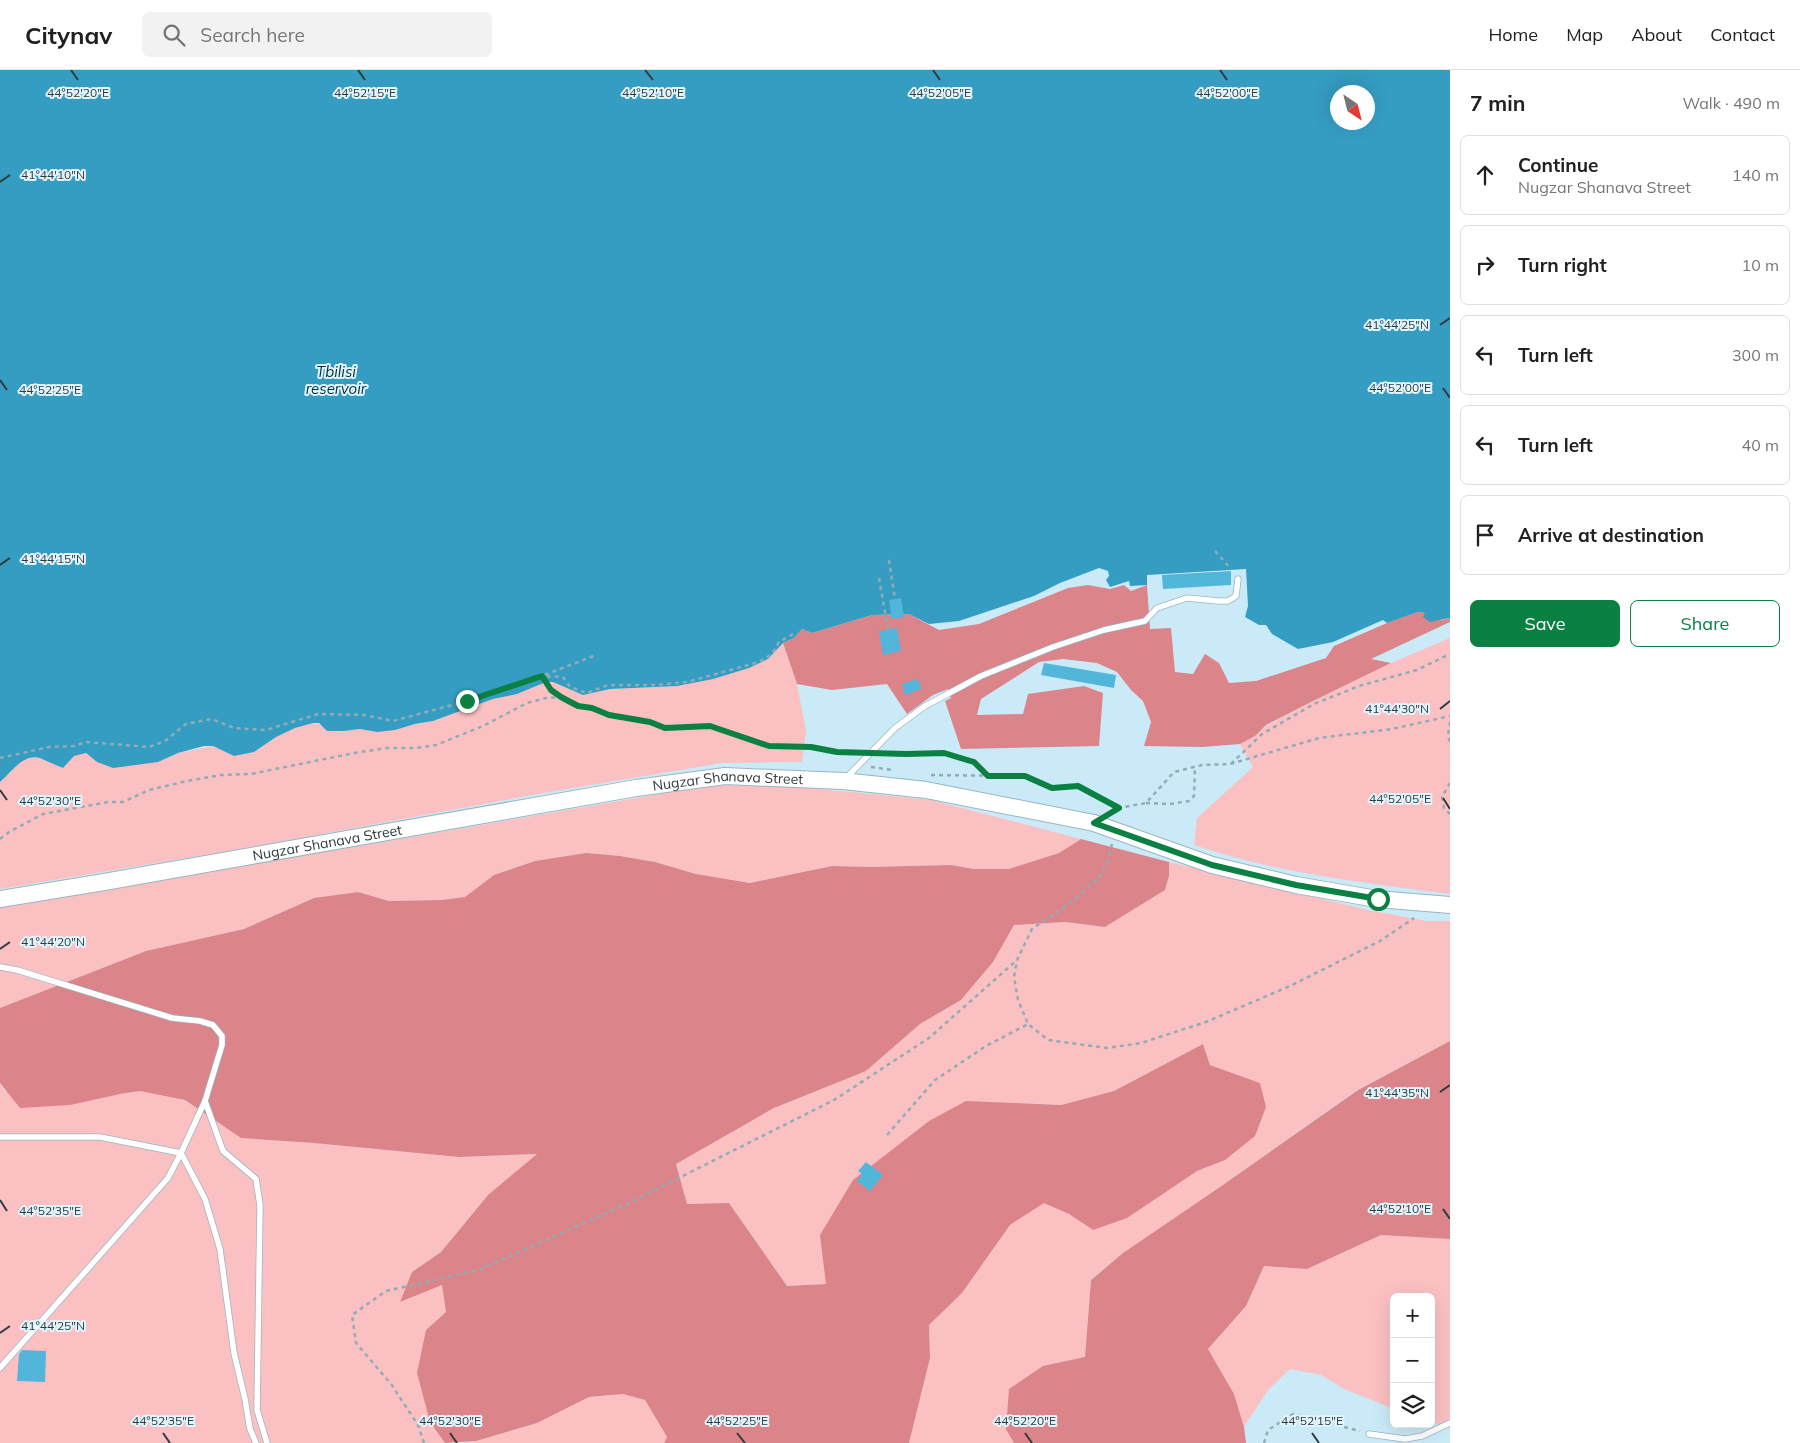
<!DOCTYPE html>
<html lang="en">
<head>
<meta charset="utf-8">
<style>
	:root { --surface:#fff; --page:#f2f2f2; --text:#202124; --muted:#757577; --line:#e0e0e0; --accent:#0b8043 }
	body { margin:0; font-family:Mulish,sans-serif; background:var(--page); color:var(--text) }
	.controls { position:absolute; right:15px; bottom:15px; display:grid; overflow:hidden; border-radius:8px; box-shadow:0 5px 20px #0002 }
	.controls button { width:45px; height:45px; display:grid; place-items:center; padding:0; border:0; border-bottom:1px solid var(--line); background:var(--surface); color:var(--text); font:25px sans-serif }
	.compass { position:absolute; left:1330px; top:15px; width:45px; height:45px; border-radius:50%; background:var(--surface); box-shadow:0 5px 20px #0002; rotate:145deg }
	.stop { position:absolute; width:15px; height:15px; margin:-11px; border:4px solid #0b8043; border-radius:50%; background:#fff }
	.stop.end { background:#0b8043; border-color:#fff; box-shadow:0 1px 5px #0008 }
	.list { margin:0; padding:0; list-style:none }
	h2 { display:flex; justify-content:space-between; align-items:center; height:65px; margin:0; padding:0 20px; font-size:21px }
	h2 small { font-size:16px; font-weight:400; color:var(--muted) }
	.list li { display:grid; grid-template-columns:32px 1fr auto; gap:15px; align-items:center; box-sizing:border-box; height:80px; margin:0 10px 10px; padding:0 10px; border:1px solid var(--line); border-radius:8px }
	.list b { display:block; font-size:19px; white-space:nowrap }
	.list p { margin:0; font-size:16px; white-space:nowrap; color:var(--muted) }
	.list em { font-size:16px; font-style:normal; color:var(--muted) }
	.actions { display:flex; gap:10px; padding:15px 20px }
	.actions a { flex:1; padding:11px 0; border:1px solid var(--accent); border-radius:8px; text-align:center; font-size:18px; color:var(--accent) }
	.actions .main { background:var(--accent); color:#fff }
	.icon { flex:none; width:28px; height:28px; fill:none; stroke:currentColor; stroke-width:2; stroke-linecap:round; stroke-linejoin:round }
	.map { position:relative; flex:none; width:1450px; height:1373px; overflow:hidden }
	header { display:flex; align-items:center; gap:30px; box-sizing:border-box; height:70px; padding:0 25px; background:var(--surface); border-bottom:1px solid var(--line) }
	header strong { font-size:24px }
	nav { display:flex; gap:28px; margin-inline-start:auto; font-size:18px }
	.search { width:350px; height:45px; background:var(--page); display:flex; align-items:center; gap:12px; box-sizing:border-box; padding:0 18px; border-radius:8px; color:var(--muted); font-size:19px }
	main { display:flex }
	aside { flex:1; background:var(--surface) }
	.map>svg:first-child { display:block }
	.green { fill:#fbc1c2 }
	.forest { fill:#db8489 }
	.water { fill:#359dc2; fill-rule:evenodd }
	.building { fill:#52b6db }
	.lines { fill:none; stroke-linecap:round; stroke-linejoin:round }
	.service-casing { stroke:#98b6c3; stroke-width:7 }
	.secondary-casing { stroke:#98b6c3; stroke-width:18 }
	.path { stroke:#93abb5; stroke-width:2.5; stroke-dasharray:4 4; stroke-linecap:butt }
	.service { stroke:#fff; stroke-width:5.5 }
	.secondary { stroke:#fff; stroke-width:16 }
	.route { stroke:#0b8043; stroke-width:6 }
	.ticks { fill:none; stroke:#2d3a3f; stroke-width:2 }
	.labels { text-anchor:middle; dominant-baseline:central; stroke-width:4; stroke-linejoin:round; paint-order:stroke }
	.street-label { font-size:14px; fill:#2d3a3f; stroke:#e2f5fd }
	.water-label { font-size:15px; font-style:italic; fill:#002f3f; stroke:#e2f5fd }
	.ticks-label { font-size:12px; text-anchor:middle; fill:#2d3a3f; stroke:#e2f5fd; stroke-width:4; stroke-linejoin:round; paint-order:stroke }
</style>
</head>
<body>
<header>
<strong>Citynav</strong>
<div class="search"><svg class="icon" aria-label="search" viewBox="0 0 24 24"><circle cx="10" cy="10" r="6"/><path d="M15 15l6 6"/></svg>Search here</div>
<nav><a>Home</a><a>Map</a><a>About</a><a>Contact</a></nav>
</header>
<main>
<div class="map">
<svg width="1450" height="1373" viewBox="0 0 1450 1373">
	<rect width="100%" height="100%" fill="#cbeaf7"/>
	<g class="green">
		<path d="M1450 568V824C1364 813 1276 803 1194 775L1197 748 1253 697 1240 674 1255 666 1266 656 1315 630 1391 593Z"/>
		<path d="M783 573 797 614 806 661 802 692 722 693 538 724 240 779 0 819V712C11 703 23 683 40 688 47 691 55 695 63 698L74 685 86 683 97 692 162 690 178 683 213 676 234 686 254 682 276 667 295 658 313 653 344 661 360 659 377 662 433 651 493 629 517 624 546 612H553L583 625 610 619 677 616 768 589Z"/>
		<path d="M717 714 781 715 931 730 1081 769 1059 783 1009 800 974 799 951 795 870 797 832 796 750 813 696 804 655 792 620 786 586 783 554 788 535 791 494 805 465 827 442 830 389 831 358 822 314 828 244 859 146 881 0 938V836L360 776Z"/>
		<path d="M1169 792 1368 840 1427 851H1450V971L1357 1020 1220 1117 1123 1183 1091 1209 1085 1288 1043 1296 1006 1359 1014 1373H909L930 1288 929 1255 962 1223 1010 1155 1044 1132 1069 1144 1093 1160 1197 1101 1225 1090 1260 1013 1210 995 1203 974 1114 1021 1061 1035 1021 1033 929 1051 901 1073 821 1165 827 1214 787 1216 729 1133 687 1135 676 1094 774 1038 866 1001 920 954 961 930 993 892 1014 855 1065 852 1105 857 1165 820 1169 806Z"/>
		<path d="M0 1013 5 1021 120 1024 140 1021 164 1025 185 1030 241 1068 314 1073 459 1087 538 1084 488 1125 441 1182 412 1202 401 1232 442 1214 446 1242 426 1260 430 1352 445 1373H0Z"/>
		<path d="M1381 1165 1450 1169V1359L1431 1352V1227H1394V1339L1344 1319 1321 1305 1290 1299 1268 1320 1244 1357 1234 1324 1208 1279 1246 1236 1264 1196 1307 1199Z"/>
		<path d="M623 1324 645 1330 667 1367 664 1373H462L476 1371 537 1353 589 1327Z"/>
	</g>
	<g class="forest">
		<path d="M1088 515 1110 519 1124 515 1131 521 1147 515 1150 559 1171 558 1175 602 1193 604 1205 584 1219 593 1229 613 1256 611 1326 588 1334 576 1387 553 1418 542 1425 543 1442 550 1449 548 1450 552 1371 589 1391 593 1315 630 1266 655 1255 666 1240 674 1202 677 1144 676 1151 652 1143 631 1131 620 1117 602 1097 593 1063 589 1039 592 981 629 977 645 1023 644 1028 624 1084 616 1103 623 1099 676 961 679 945 631 951 628 948 619 933 625 907 644 887 614 832 620 797 614 783 573 794 568 802 559 812 563 872 545 909 544 939 560 979 554 1068 518Z"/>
		<path d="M1081 769 1169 792V806L1165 820 1105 857 1065 852 1014 855 993 892 961 930 920 954 866 1001 774 1038 676 1094 687 1134 729 1133 787 1216 826 1214 820 1165 853 1110 929 1051 966 1031 1061 1035 1114 1021 1203 974 1210 995 1260 1013 1266 1037 1255 1066 1225 1090 1197 1101 1127 1148 1093 1160 1069 1144 1044 1133 1010 1155 962 1223 929 1255 930 1288 909 1373H664L667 1367 645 1330 623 1324 589 1327 537 1353 476 1371 445 1373 430 1352 417 1303 426 1260 446 1242 442 1215 400 1232 412 1202 441 1182 488 1125 537 1084 459 1087 314 1073 241 1068 185 1030 140 1021 120 1024 70 1035 20 1038 0 1013V938L146 881 244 859 314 828 358 822 389 831 442 830 465 827 494 805 535 791 554 788 586 783 620 786 655 792 696 804 750 813 832 796 870 797 951 795 974 799H1009L1059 783Z"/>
		<path d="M1450 971V1169L1381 1165 1307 1199 1264 1196 1246 1236 1208 1279 1234 1324 1244 1357 1246 1373H1014L1006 1359 1009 1319 1043 1296 1085 1287 1091 1210 1123 1183 1220 1117 1358 1020Z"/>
	</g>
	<path class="water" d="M0 0H1450V550L1449 548 1430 552 1423 547 1425 543 1418 542 1387 553 1383 550 1333 572 1298 579 1272 564 1266 555H1259L1245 547 1248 536 1246 499 1147 505V515L1130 516 1129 511 1110 517 1106 510 1109 506 1108 501 1099 498 1060 513 1034 526 959 551 929 554 909 544 872 545 812 563 802 559 794 568 783 573 768 589 749 598 713 609 677 616 610 619 583 625 553 612H546L517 624 493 629 433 651 415 654 395 660 377 662 360 659 344 661H327L319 653H313L295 658 276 667 254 682 234 686 213 676H204L178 683 158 692 113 698 97 692 86 683 74 686 63 698C55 695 47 691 40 688 23 683 11 703 0 712ZM1338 22H1368V52H1338Z"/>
	<g class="building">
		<path d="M1231 501V515L1163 519 1162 505Z"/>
		<path d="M901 528 904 547 892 549 889 530Z"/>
		<path d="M897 558 901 581 883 585 879 561Z"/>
		<path d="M1044 593 1116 605 1114 618 1041 605Z"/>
		<path d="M918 609 921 619 905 625 902 614Z"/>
		<path d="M866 1092 883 1105 870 1121 857 1111 862 1104 858 1101Z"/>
		<path d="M22 1280 46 1281 45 1312 17 1311 19 1284Z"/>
	</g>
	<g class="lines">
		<defs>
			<g id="service">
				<path d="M846 708 895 658 925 636 981 606 1053 577 1104 560 1145 551 1157 538 1187 528 1218 531H1228L1236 526 1238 509"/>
				<path d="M0 897 17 900 172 948 200 951 213 955 222 966V975L205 1031 223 1081 256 1109 260 1135 257 1340 267 1373"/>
				<path d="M0 1067H100L181 1083 205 1129 220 1179 234 1283 245 1329 250 1359 256 1373"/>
				<path d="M0 1298 168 1108 181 1083 205 1031"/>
				<path d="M1369 1364 1405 1369 1422 1366 1450 1353"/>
			</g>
			<g id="secondary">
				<path id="s1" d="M0 829 104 812 636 718 725 706 843 711 926 720 1094 753 1212 795 1296 815 1377 829 1450 835"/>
			</g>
		</defs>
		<use href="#service" class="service-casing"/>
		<use href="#secondary" class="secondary-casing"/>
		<g class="path">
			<path d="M1215 481 1231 499"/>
			<path d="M889 490 895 529"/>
			<path d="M879 508 888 559"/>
			<path d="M561 627 551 620 542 606 596 585"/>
			<path d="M1450 652 1448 666 1450 672"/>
			<path d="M884 684 944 683 974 692 988 706"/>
			<path d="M0 688 49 677 74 676 86 672 149 677 165 671 186 654 212 649 234 658 266 660 318 644 364 645 393 651 467 631 542 606 563 607 570 617 587 623 608 615H655L687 612 759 592 772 584 779 572 795 563"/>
			<path d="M1231 694 1262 664 1314 634 1359 616 1417 600 1450 584"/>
			<path d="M871 697 893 700"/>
			<path d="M931 705 1025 706 1052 718 1078 717 1119 738"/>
			<path d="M1450 713 1442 727 1444 738 1450 744"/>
			<path d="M1146 733 1170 734 1189 731 1194 726 1195 697"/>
			<path d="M1111 743 1119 738 1146 733 1174 702 1202 695 1230 694 1319 668 1392 659 1450 646"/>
			<path d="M0 769 9 762 43 744 108 732H123L149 720 187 711 221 705 251 704 354 683 387 678H416L436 675 483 656 527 633 546 628 561 627 578 636 592 638 609 645 650 652 665 658 710 656 769 676 811 677 837 682 859 683"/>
			<path d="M1112 774 1108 790 1100 806 1072 832 1032 859 1017 890 1014 907 1018 930 1028 954 1048 970 1107 978 1141 973 1206 952 1290 916 1380 871 1414 848"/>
			<path d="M887 1065 935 1010 986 976 1028 954"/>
			<path d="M424 1373 418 1355 391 1314 356 1273 352 1245 386 1221 479 1200 627 1134 834 1030 929 968 1017 890"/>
			<path d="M1264 1373 1268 1360 1293 1344 1360 1361"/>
		</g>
		<use href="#service" class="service"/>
		<use href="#secondary" class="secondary"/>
	</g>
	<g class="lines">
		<path class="route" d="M467 631 542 606 551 620 561 627 578 636 592 638 609 645 650 652 665 658 710 656 769 676 811 677 837 682 906 684 944 683 974 692 988 706H1025L1052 718 1078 716 1119 738 1094 753 1212 795 1296 815 1378 829"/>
	</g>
	<path class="ticks" d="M71 0 78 10M358 0 365 10M645 0 653 10M933 0 940 10M1220 0 1227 10M0 112 10 105M1440 255 1450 248M0 310 7 320M1443 318 1450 328M0 495 10 488M1440 639 1450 631M0 720 7 730M1443 728 1450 739M0 879 10 872M1440 1022 1450 1015M0 1130 7 1141M1443 1139 1450 1149M0 1263 10 1256M163 1363 170 1373M450 1363 457 1373M737 1363 745 1373M1025 1363 1032 1373M1312 1363 1319 1373"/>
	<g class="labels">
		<g class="street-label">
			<text stroke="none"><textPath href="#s1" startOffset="738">Nugzar Shanava Street</textPath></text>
			<text stroke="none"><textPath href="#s1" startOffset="332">Nugzar Shanava Street</textPath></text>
		</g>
		<g class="water-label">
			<text x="336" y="301">Tbilisi<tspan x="336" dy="17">reservoir</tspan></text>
		</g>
	</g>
	<g class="ticks-label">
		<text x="78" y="27">44°52'20"E</text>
		<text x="365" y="27">44°52'15"E</text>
		<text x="653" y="27">44°52'10"E</text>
		<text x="940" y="27">44°52'05"E</text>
		<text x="1227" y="27">44°52'00"E</text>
		<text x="53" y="109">41°44'10"N</text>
		<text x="1397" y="259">41°44'25"N</text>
		<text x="1400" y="322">44°52'00"E</text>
		<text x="50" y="324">44°52'25"E</text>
		<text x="53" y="493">41°44'15"N</text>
		<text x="1397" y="643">41°44'30"N</text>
		<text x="1400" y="733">44°52'05"E</text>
		<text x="50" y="735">44°52'30"E</text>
		<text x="53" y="876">41°44'20"N</text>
		<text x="1397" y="1027">41°44'35"N</text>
		<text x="1400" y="1143">44°52'10"E</text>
		<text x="50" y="1145">44°52'35"E</text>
		<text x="53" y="1260">41°44'25"N</text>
		<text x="163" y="1355">44°52'35"E</text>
		<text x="450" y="1355">44°52'30"E</text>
		<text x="737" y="1355">44°52'25"E</text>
		<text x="1025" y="1355">44°52'20"E</text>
		<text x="1312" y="1355">44°52'15"E</text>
	</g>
</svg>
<div class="controls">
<button>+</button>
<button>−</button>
<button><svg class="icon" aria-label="layers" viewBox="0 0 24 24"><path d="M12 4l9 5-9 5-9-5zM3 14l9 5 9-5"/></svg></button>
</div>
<svg class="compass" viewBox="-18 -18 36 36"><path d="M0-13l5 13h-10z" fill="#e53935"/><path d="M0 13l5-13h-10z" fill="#757577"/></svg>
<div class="stop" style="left:1378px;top:829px"></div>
<div class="stop end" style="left:467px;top:631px"></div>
</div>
<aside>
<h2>7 min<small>Walk · 490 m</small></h2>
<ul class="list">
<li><svg class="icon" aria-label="ahead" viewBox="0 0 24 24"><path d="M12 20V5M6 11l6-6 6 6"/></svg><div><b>Continue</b><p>Nugzar Shanava Street</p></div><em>140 m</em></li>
<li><svg class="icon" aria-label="right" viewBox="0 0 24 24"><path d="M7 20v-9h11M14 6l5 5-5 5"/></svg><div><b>Turn right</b></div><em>10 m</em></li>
<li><svg class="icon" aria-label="left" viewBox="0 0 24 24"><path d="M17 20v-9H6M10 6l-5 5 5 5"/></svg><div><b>Turn left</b></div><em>300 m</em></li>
<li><svg class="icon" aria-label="left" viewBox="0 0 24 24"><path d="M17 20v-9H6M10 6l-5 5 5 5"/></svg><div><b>Turn left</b></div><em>40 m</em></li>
<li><svg class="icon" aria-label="arrive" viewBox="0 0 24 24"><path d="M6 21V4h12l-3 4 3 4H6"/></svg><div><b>Arrive at destination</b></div></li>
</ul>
<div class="actions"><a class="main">Save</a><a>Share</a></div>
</aside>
</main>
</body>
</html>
